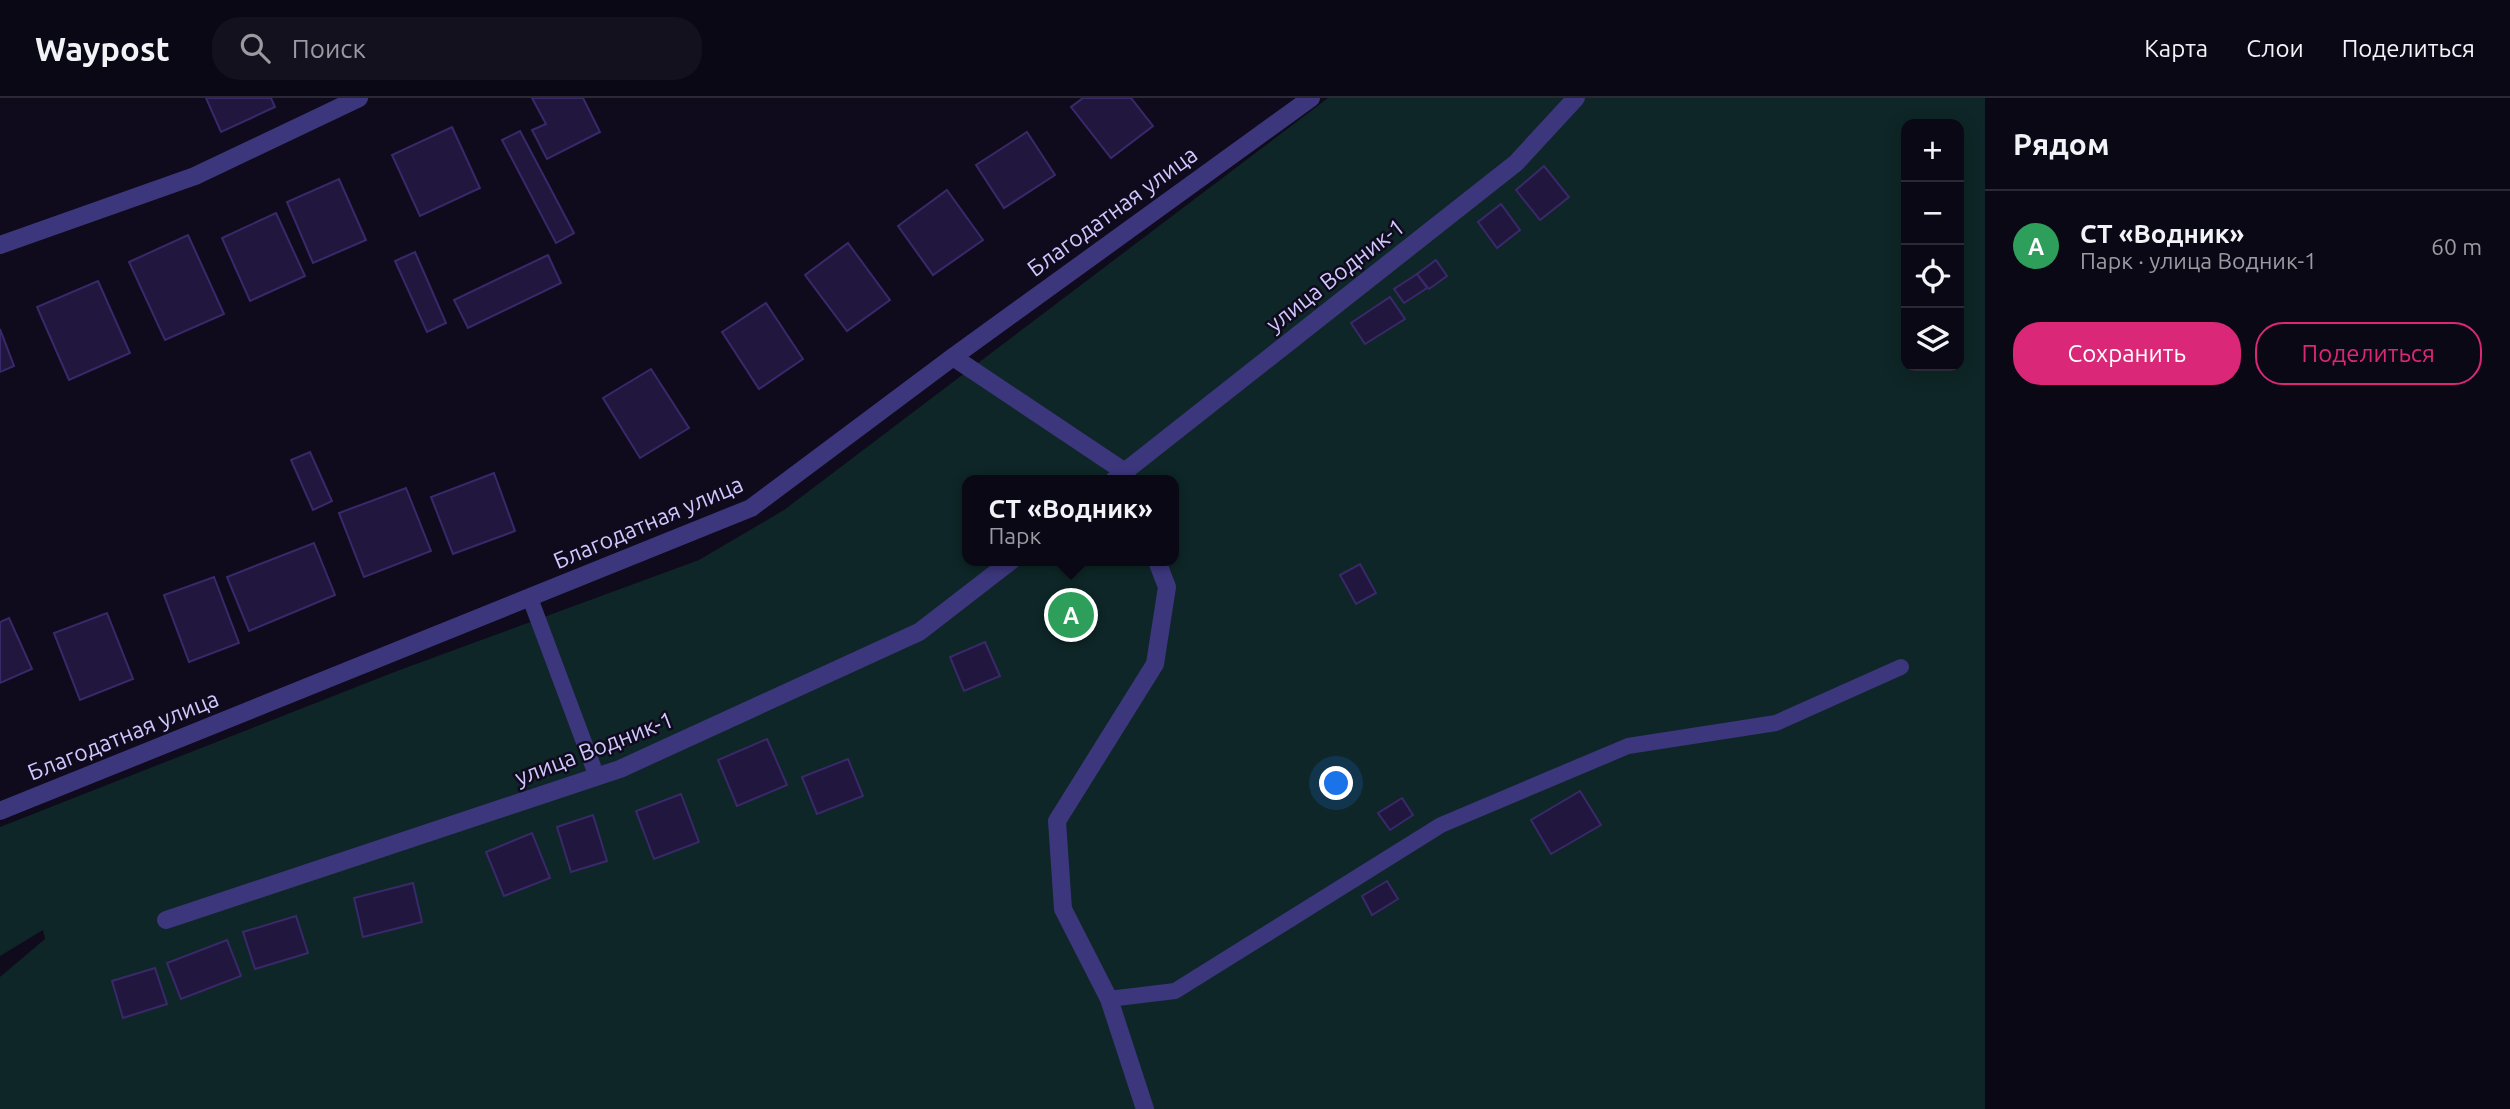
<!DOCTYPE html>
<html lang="ru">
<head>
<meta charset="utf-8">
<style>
	:root { --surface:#0b0816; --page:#14111f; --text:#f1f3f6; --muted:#9a9aa1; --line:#2b2935; --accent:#db2777 }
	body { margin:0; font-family:Ubuntu,sans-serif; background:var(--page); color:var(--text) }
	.controls { position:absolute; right:21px; top:21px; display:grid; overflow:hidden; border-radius:14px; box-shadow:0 4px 18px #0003 }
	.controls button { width:63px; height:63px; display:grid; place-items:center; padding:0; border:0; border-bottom:2px solid var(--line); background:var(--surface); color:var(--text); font:35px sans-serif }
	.you { position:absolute; left:1337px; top:686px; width:24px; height:24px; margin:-18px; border:5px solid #fff; border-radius:50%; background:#1a73e8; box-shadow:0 0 0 10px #1a73e833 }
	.badge { display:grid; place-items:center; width:46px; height:46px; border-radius:50%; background:var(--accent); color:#fff; font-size:23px; font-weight:700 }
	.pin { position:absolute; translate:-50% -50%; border:4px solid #fff; box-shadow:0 2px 7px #0006 }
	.popup { position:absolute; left:962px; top:377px; width:217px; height:91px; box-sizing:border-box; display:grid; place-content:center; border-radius:14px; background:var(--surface); filter:drop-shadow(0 2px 5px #0005); font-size:23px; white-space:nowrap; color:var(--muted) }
	.popup b { font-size:26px; color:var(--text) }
	.popup::after { content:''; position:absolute; left:50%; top:100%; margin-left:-14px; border:14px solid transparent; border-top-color:var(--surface) }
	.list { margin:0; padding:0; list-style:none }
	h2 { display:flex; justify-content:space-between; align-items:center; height:91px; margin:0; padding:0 28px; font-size:30px }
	h2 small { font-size:23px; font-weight:400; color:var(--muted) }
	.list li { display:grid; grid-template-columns:46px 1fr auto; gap:21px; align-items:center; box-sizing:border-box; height:112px; padding:0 28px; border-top:2px solid var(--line) }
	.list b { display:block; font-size:26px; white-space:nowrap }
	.list p { margin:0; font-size:23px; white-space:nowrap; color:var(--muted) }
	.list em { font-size:23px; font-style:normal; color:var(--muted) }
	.actions { display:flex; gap:14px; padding:21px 28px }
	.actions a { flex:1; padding:16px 0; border:2px solid var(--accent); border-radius:28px; text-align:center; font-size:24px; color:var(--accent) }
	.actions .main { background:var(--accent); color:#fff }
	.icon { flex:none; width:38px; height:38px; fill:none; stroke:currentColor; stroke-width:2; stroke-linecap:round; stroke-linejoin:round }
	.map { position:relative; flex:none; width:1985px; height:1011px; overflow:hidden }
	header { display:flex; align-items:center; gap:42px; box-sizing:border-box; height:98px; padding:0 35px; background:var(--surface); border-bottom:2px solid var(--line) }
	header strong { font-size:33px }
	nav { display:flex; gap:38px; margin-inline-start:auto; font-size:24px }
	.search { width:490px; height:63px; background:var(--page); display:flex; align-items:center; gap:18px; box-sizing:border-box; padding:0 24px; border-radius:28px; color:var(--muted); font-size:26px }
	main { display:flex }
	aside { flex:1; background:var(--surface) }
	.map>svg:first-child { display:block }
	.green { fill:#0e2627; fill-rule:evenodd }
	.building { fill:#21173e; stroke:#39296a; stroke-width:2 }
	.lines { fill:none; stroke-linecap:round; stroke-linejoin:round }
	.lane { stroke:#3c367c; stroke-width:16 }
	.street { stroke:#3c367c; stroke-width:18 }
	.labels { text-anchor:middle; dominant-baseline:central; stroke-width:5; stroke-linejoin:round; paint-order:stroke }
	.street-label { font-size:23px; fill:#d0c7ff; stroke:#0f0b1d }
</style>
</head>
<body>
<header>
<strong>Waypost</strong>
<div class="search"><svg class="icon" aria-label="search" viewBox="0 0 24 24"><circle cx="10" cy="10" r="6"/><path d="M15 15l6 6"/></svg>Поиск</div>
<nav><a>Карта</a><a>Слои</a><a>Поделиться</a></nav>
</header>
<main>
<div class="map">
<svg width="1985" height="1011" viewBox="0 0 1985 1011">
	<rect width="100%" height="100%" fill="#0f0b1d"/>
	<path class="green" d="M1328 0H1985V1011H0V879L45 841 43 832 0 858V729L397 573 699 462 784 412ZM1906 26H1959V268H1906ZM968 382H1174V463H968Z"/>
	<g class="building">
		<path d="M206 0H271L275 9 221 34Z"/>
		<path d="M532 0H583L600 34 547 61 532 32 546 26Z"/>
		<path d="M1083 0H1131L1153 28 1111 60 1071 9Z"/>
		<path d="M452 29 480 90 420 118 392 57Z"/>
		<path d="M520 33 574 135 556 145 502 42Z"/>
		<path d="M1027 34 1055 77 1004 110 976 67Z"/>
		<path d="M1544 68 1569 99 1540 122 1516 92Z"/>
		<path d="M339 81 366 142 313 165 287 104Z"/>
		<path d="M947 92 983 142 933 177 898 128Z"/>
		<path d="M1501 106 1520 132 1497 150 1478 124Z"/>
		<path d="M276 115 305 178 250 203 222 140Z"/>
		<path d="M188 137 224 216 165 242 129 164Z"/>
		<path d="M848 145 890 202 847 233 805 177Z"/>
		<path d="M415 154 446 225 427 234 395 163Z"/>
		<path d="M548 157 561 185 468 230 454 202Z"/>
		<path d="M1436 162 1447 178 1429 191 1417 176Z"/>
		<path d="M1417 176 1427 190 1404 205 1394 191Z"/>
		<path d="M98 183 130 255 69 282 37 209Z"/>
		<path d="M1390 199 1405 221 1365 246 1351 225Z"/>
		<path d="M766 205 803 261 759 291 722 234Z"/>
		<path d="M0 231 14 268 0 274Z"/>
		<path d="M651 271 689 330 640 360 603 300Z"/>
		<path d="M310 354 332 403 313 412 291 362Z"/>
		<path d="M494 375 515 433 453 456 431 399Z"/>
		<path d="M406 390 431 453 364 479 339 415Z"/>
		<path d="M314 445 335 497 249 533 227 479Z"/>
		<path d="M1360 466 1376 495 1356 506 1340 477Z"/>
		<path d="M214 479 239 545 189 564 164 497Z"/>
		<path d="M107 515 133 581 80 602 54 535Z"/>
		<path d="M9 520 32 571 0 585V524Z"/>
		<path d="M985 544 1000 578 964 593 950 559Z"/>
		<path d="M767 641 787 687 737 708 718 662Z"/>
		<path d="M848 661 863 698 817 716 802 679Z"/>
		<path d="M1580 693 1601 727 1551 756 1531 722Z"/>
		<path d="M681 696 699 744 654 761 636 713Z"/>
		<path d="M1402 700 1413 717 1390 732 1378 715Z"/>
		<path d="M593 717 607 763 571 774 557 729Z"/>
		<path d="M532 735 550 780 504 798 486 754Z"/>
		<path d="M1387 783 1398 801 1372 817 1362 798Z"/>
		<path d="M413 785 422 824 363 839 354 800Z"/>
		<path d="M296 818 308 855 255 871 243 834Z"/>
		<path d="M227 842 241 878 181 901 167 865Z"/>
		<path d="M155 870 167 906 123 920 112 883Z"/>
	</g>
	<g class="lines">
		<g class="lane">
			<path d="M530 500 597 679"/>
			<path d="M1109 901 1175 893 1441 727 1628 648 1776 625 1901 569"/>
		</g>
		<g class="street">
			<path d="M0 147 195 78 359 0"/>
			<path d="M953 259 1125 374 1128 382"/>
			<path d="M1114 382 1516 65 1576 0"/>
			<path d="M0 713 751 410 953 259 1311 0"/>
			<path d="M166 822 620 671 919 534 1011 463"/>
			<path d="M1145 1011 1109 901 1063 811 1057 723 1155 566 1167 489 1157 463"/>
		</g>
	</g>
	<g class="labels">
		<g class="street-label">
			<text transform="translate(1112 113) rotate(-36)">Благодатная улица</text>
			<text transform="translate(1335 177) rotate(-38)">улица Водник-1</text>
			<text transform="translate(648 424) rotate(-23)">Благодатная улица</text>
			<text transform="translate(123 637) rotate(-22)">Благодатная улица</text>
			<text transform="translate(594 650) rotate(-21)">улица Водник-1</text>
		</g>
	</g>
</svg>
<div class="controls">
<button>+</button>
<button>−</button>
<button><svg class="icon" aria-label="locate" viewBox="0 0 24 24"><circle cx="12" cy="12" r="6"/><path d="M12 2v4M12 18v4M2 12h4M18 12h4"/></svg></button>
<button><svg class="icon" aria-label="layers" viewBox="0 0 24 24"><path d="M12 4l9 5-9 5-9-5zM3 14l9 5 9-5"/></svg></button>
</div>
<div class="you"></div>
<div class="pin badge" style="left:1071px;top:517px;background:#2e9e5b">A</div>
<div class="popup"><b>СТ «Водник»</b>Парк</div>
</div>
<aside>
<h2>Рядом<small></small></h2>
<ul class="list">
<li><span class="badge" style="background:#2e9e5b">A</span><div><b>СТ «Водник»</b><p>Парк · улица Водник-1</p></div><em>60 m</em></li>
</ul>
<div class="actions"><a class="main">Сохранить</a><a>Поделиться</a></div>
</aside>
</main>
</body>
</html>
